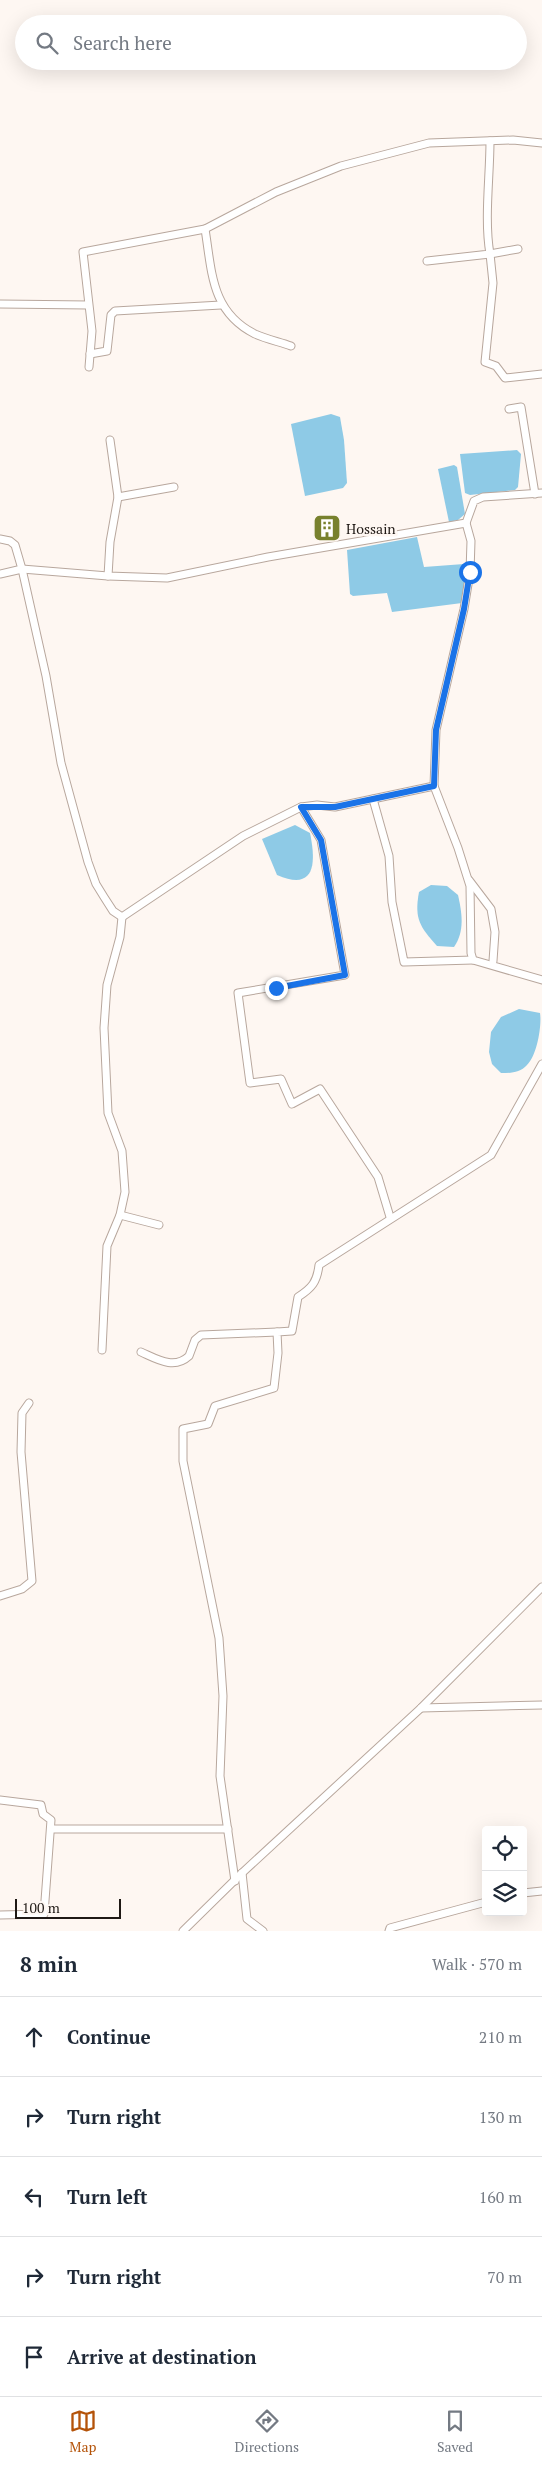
<!DOCTYPE html>
<html lang="en">
<head>
<meta charset="utf-8">
<style>
	:root { --surface:#fff; --page:#f6f6f7; --text:#1f2937; --muted:#747a83; --line:#e0e1e3; --accent:#b45309 }
	body { margin:0; font-family:"PT Serif",serif; background:var(--page); color:var(--text) }
	.controls { position:absolute; right:15px; bottom:15px; display:grid; overflow:hidden; border-radius:5px; box-shadow:0 5px 20px #0002 }
	.controls button { width:45px; height:45px; display:grid; place-items:center; padding:0; border:0; border-bottom:1px solid var(--line); background:var(--surface); color:var(--text); font:25px sans-serif }
	.scale { position:absolute; left:15px; bottom:12px; width:106px; box-sizing:border-box; padding-left:5px; border:2px solid #1f1915; border-top:0; font-size:14px; line-height:18px; white-space:nowrap; color:#1f1915; -webkit-text-stroke:4px #fef7f2; paint-order:stroke }
	.stop { position:absolute; width:15px; height:15px; margin:-11px; border:4px solid #1a73e8; border-radius:50%; background:#fff }
	.stop.end { background:#1a73e8; border-color:#fff; box-shadow:0 1px 5px #0008 }
	.list { margin:0; padding:0; list-style:none }
	h2 { display:flex; justify-content:space-between; align-items:center; height:65px; margin:0; padding:0 20px; font-size:21px }
	h2 small { font-size:16px; font-weight:400; color:var(--muted) }
	.list li { display:grid; grid-template-columns:32px 1fr auto; gap:15px; align-items:center; box-sizing:border-box; height:80px; padding:0 20px; border-top:1px solid var(--line) }
	.list b { display:block; font-size:19px; white-space:nowrap }
	.list em { font-size:16px; font-style:normal; color:var(--muted) }
	.icon { flex:none; width:28px; height:28px; fill:none; stroke:currentColor; stroke-width:2; stroke-linecap:round; stroke-linejoin:round }
	.map { position:relative; flex:none; width:542px; height:1931px; overflow:hidden }
	.search { position:absolute; background:var(--surface); box-shadow:0 5px 20px #0002; left:15px; right:15px; top:15px; height:55px; display:flex; align-items:center; gap:12px; box-sizing:border-box; padding:0 18px; border-radius:28px; color:var(--muted); font-size:19px }
	.sheet { height:465px; background:var(--surface) }
	nav { display:flex; justify-content:space-around; align-items:center; box-sizing:border-box; height:70px; border-top:1px solid var(--line); background:var(--surface); font-size:14px; color:var(--muted) }
	nav a { display:grid; justify-items:center; gap:2px }
	nav .on { color:var(--accent) }
	.map>svg:first-child { display:block }
	.water { fill:#8ecae6 }
	.lines { fill:none; stroke-linecap:round; stroke-linejoin:round }
	.street-casing { stroke:#b8a79d; stroke-width:9 }
	.street { stroke:#fff; stroke-width:7 }
	.route { stroke:#1a73e8; stroke-width:6 }
	.labels { text-anchor:middle; dominant-baseline:central; stroke-width:5; stroke-linejoin:round; paint-order:stroke }
	.poi-label { font-size:14px; fill:#1f1915; stroke:#fef7f2; text-anchor:start }
</style>
</head>
<body>
<div class="map">
<svg width="542" height="1931" viewBox="0 0 542 1931">
	<rect width="100%" height="100%" fill="#fef7f2"/>
	<g class="water">
		<path d="M331 414 340 417 344 440 347 483 343 488 305 496 291 424Z"/>
		<path d="M517 450 521 454 518 487 515 490 470 495 465 493 460 454Z"/>
		<path d="M454 465 457 467 465 514 458 520 449 522 438 469Z"/>
		<path d="M417 537 424 567 464 564 467 578 462 603 392 612 387 593 353 596 350 594 347 550Z"/>
		<path d="M295 825 310 833C316 862 316 892 277 875L262 839Z"/>
		<path d="M431 885 447 886 458 895C462 913 465 931 454 947L437 946C420 927 414 919 419 892Z"/>
		<path d="M519 1009 540 1013C542 1025 537 1056 527 1065 520 1073 511 1073 501 1073L492 1064 489 1052 491 1032 501 1017Z"/>
	</g>
	<g class="lines">
		<defs>
			<g id="street">
				<path d="M205 229C212 272 211 312 255 334 266 339 280 342 291 346"/>
				<path d="M518 249 490 254 493 283 485 362 496 366 505 378 542 374"/>
				<path d="M427 261 490 254C484 219 490 177 490 141"/>
				<path d="M0 304 88 305"/>
				<path d="M90 354 107 351 111 315 115 311 221 305"/>
				<path d="M89 367 92 331 83 252 205 229 276 192 341 166 429 143 513 140 542 143"/>
				<path d="M509 409 521 407 535 494"/>
				<path d="M118 497 174 487"/>
				<path d="M466 523 471 541 470 572 464 609 436 730 434 786 458 848 470 886 471 953 473 960 542 980"/>
				<path d="M0 539 10 541 15 545 22 569 46 676 61 763 88 862 96 884 104 897 113 911 122 917 243 836 301 807 317 805 335 807 434 786"/>
				<path d="M0 574 22 569 108 576 167 578 268 557 466 523 474 501 483 497 542 493"/>
				<path d="M108 576 110 542 118 497 110 440"/>
				<path d="M373 799 389 856 392 902 404 962 473 960"/>
				<path d="M301 807 321 840 345 975 238 993 250 1083 281 1079 292 1104 320 1089 378 1177 390 1217"/>
				<path d="M469 880 491 909 495 932 493 961"/>
				<path d="M120 1215 159 1225"/>
				<path d="M102 1350 107 1246 120 1215 125 1192 122 1151 108 1113 104 1028 107 985 120 937 122 917"/>
				<path d="M141 1352C157 1359 174 1370 189 1356L195 1340 201 1335 277 1332"/>
				<path d="M0 1596 22 1589 32 1581 21 1452 22 1413 29 1403"/>
				<path d="M421 1708 542 1705"/>
				<path d="M0 1800 41 1805 43 1814 51 1820 44 1914 0 1915"/>
				<path d="M51 1829H228"/>
				<path d="M242 1873 247 1919 263 1931"/>
				<path d="M235 1881 220 1776 223 1696 219 1638 183 1461V1429L208 1424 215 1406 274 1388 278 1353 277 1332 292 1331 298 1297C312 1288 317 1282 319 1265L491 1155 542 1064"/>
				<path d="M523 1893 542 1891"/>
				<path d="M183 1931 242 1873 421 1708 542 1587"/>
				<path d="M389 1931 390 1928 486 1902"/>
			</g>
		</defs>
		<use href="#street" class="street-casing"/>
		<use href="#street" class="street"/>
	</g>
	<g class="lines">
		<path class="route" d="M276 988 345 975 321 840 301 807H335L434 786 436 730 464 609 470 572"/>
	</g>
	<defs>
		<symbol id="building-square" viewBox="-11 -11 22 22"><rect x="-9" y="-9" width="18" height="18" rx="4" fill="#78812e" stroke="#fef7f2"/><path d="M-4-6H4V6H1V3H-1V6H-4ZM-2.5-4.3h1.7v1.8h-1.7ZM.8-4.3h1.7v1.8H.8ZM-2.5-1h1.7V.8h-1.7ZM.8-1h1.7V.8H.8Z" fill="#fff"/></symbol>
	</defs>
	<g fill-rule="evenodd">
		<use href="#building-square" x="311" y="512" width="32" height="32"/>
	</g>
	<g class="labels">
		<g class="poi-label">
			<text x="346" y="528">Hossain</text>
		</g>
	</g>
</svg>
<div class="controls">
<button><svg class="icon" aria-label="locate" viewBox="0 0 24 24"><circle cx="12" cy="12" r="6"/><path d="M12 2v4M12 18v4M2 12h4M18 12h4"/></svg></button>
<button><svg class="icon" aria-label="layers" viewBox="0 0 24 24"><path d="M12 4l9 5-9 5-9-5zM3 14l9 5 9-5"/></svg></button>
</div>
<div class="scale">100 m</div>
<div class="stop" style="left:470px;top:572px"></div>
<div class="stop end" style="left:276px;top:988px"></div>
<div class="search"><svg class="icon" aria-label="search" viewBox="0 0 24 24"><circle cx="10" cy="10" r="6"/><path d="M15 15l6 6"/></svg>Search here</div>
</div>
<section class="sheet">
<h2>8 min<small>Walk · 570 m</small></h2>
<ul class="list">
<li><svg class="icon" aria-label="ahead" viewBox="0 0 24 24"><path d="M12 20V5M6 11l6-6 6 6"/></svg><div><b>Continue</b></div><em>210 m</em></li>
<li><svg class="icon" aria-label="right" viewBox="0 0 24 24"><path d="M7 20v-9h11M14 6l5 5-5 5"/></svg><div><b>Turn right</b></div><em>130 m</em></li>
<li><svg class="icon" aria-label="left" viewBox="0 0 24 24"><path d="M17 20v-9H6M10 6l-5 5 5 5"/></svg><div><b>Turn left</b></div><em>160 m</em></li>
<li><svg class="icon" aria-label="right" viewBox="0 0 24 24"><path d="M7 20v-9h11M14 6l5 5-5 5"/></svg><div><b>Turn right</b></div><em>70 m</em></li>
<li><svg class="icon" aria-label="arrive" viewBox="0 0 24 24"><path d="M6 21V4h12l-3 4 3 4H6"/></svg><div><b>Arrive at destination</b></div></li>
</ul>
</section>
<nav>
<a class="on"><svg class="icon" aria-label="map" viewBox="0 0 24 24"><path d="M3 6l6-2 6 2 6-2v14l-6 2-6-2-6 2zM9 4v14M15 6v14"/></svg>Map</a>
<a><svg class="icon" aria-label="directions" viewBox="0 0 24 24"><path d="M12 3l9 9-9 9-9-9zM9 14v-3h6M13 9l2 2-2 2"/></svg>Directions</a>
<a><svg class="icon" aria-label="saved" viewBox="0 0 24 24"><path d="M7 4h10v16l-5-4-5 4z"/></svg>Saved</a>
</nav>
</body>
</html>
